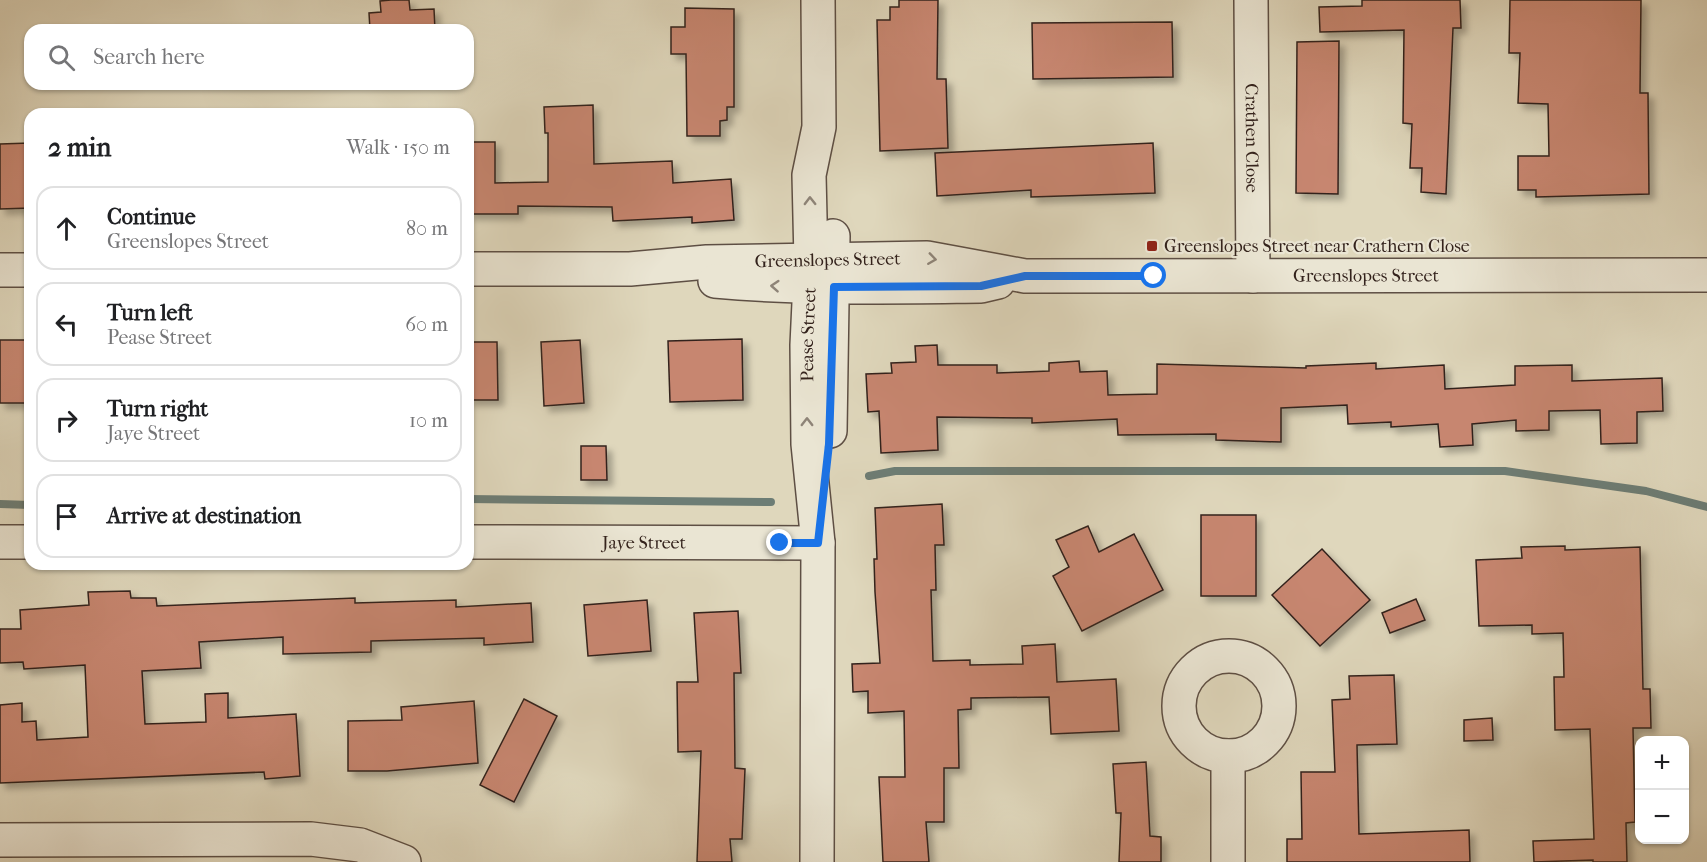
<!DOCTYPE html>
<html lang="en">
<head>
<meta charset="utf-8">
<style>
	:root { --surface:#fff; --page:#f6f6f6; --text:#202124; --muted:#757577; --line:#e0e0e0 }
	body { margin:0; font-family:"IM FELL French Canon",serif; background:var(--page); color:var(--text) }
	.controls { position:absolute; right:18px; bottom:18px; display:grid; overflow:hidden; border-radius:12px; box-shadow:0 2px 4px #0004 }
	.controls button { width:54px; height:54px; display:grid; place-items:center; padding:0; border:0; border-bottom:2px solid var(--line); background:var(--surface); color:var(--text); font:30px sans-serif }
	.stop { position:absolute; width:18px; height:18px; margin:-14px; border:4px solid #1a73e8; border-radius:50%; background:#fff }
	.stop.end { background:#1a73e8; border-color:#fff; box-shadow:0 2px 6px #0008 }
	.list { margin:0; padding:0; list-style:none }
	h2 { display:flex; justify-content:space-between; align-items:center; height:78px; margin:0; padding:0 24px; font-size:26px }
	h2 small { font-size:20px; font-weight:400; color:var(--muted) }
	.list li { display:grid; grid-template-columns:39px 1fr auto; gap:18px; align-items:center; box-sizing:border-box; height:84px; margin:0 12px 12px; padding:0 12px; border:2px solid var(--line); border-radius:18px }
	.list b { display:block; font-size:22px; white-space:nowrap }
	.list p { margin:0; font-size:20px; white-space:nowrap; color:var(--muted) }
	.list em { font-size:20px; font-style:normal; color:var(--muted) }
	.icon { flex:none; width:33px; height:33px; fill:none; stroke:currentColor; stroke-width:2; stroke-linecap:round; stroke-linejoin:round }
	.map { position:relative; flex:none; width:1707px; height:862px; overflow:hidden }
	.search { position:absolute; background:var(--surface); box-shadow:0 2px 4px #0004; left:24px; top:24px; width:450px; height:66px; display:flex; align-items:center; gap:15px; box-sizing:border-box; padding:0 21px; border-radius:18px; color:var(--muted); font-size:22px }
	.panel { position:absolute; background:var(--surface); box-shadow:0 2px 4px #0004; left:24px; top:108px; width:450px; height:462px; border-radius:18px }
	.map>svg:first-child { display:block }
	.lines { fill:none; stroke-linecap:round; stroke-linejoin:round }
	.stream { stroke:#6d7d75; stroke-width:8 }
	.building { fill:#c78670; stroke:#33221c; stroke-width:1.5; filter:url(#shadow) }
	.minor-casing { stroke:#5e4f44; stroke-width:36 }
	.minor { stroke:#eae5d3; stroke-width:33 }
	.oneway { stroke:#8e8478 }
	.route { stroke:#1a73e8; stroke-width:8 }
	.poi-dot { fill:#8f2418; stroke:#eae5d3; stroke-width:2 }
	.labels { text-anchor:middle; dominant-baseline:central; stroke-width:4.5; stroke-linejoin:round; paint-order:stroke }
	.street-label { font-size:18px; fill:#33221c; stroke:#eae5d3 }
	.poi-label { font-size:18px; fill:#33221c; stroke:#eae5d3; text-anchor:start }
</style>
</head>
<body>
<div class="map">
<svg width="1707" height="862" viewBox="0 0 1707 862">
	<defs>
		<filter id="shadow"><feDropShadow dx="5.5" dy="5.5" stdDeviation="3" flood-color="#0004"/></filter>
	</defs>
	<rect width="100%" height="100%" fill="#dfd7bc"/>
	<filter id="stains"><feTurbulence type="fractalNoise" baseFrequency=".00333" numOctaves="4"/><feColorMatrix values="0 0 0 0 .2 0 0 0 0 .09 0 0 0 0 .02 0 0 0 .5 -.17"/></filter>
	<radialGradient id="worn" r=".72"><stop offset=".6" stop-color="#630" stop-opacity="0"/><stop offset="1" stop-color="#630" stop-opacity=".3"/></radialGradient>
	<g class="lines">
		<g class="stream">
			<path d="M869 476 895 471H1505L1646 491 1707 507"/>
			<path d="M468 499 771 502"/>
			<path d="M0 504 30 505"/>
		</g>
	</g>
	<g class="building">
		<path d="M391 0H409L410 10 434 9 435 30H370L369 13 381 12 380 1Z"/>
		<path d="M899 0H938L937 79H946L948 148 880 151 877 20H890V7H899Z"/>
		<path d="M1362 0H1460L1461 28H1453L1446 194 1421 192 1422 168H1410L1412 124 1403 123 1404 30 1320 32 1319 7 1362 6Z"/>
		<path d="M1510 0H1641L1640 93H1648L1649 194 1536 197V190H1518V156H1549L1548 104 1518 103 1520 53H1509Z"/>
		<path d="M685 8 734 9V107H727V120L720 121V136H687L686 54H671V27H685Z"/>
		<path d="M1172 22 1173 77 1033 79 1032 23Z"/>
		<path d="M1339 41 1338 194 1296 193 1297 42Z"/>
		<path d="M593 105 594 164 672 161 673 183 731 179 734 220 692 223V217L613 221 612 207 518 206V214H468V142H495V183L548 182V133H545L544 107Z"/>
		<path d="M30 143V208L0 209V144Z"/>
		<path d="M1153 143 1155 193 1031 197V190L937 196 935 153Z"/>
		<path d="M742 339 743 400 670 402 668 341Z"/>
		<rect x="0" y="340" width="30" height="63"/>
		<path d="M580 340 584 403 544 406 541 342Z"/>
		<path d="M468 342H497L498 400H468Z"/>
		<path d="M937 345 938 365H997V373L1049 371V363L1079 361 1080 372 1107 371 1108 395 1157 394V364L1306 368V366L1376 363V369L1444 365 1445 389 1515 385V366L1572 365V381L1662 378 1663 411 1637 412V443L1601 444 1600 410 1549 411V430L1516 431V420L1472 424 1473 445 1440 447 1438 424 1391 427V422L1348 424 1347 405 1281 408V442L1216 440V434L1118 435 1117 419 1032 423V418L937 417 938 450 881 453 879 411 868 412 866 374 892 373 891 363 916 362 915 346Z"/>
		<path d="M581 446H606L607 480H581Z"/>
		<path d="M942 504 944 545H935L936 590H931L933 661 970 660V665L1023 664 1022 646 1055 644 1057 682 1116 679 1119 731 1051 734 1049 697 971 698V709L958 710 959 768H944V822H926L929 862H883L879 777H905L904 711 868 713V691L853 692 852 664 880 663 875 592 874 559H877L875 508Z"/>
		<rect x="1201" y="515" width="55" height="81"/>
		<path d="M1088 526 1099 552 1134 534 1163 590 1082 631 1053 576 1069 567 1056 540Z"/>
		<path d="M1565 546V550L1640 547 1643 689H1650L1651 728H1633L1635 822 1626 823 1627 862H1593V860L1534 862 1533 841 1594 839 1590 729 1555 730 1554 677H1564L1563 633 1532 634V625L1479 626 1476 560 1522 558 1521 547Z"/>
		<path d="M1322 549 1370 600 1320 646 1272 595Z"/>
		<path d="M130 591 131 598H156L157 606 355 598V603L456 600V607L531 603 533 642 484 645V638L371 641V652L283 654V637L199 642 201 668 142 671 145 724 206 722 205 694 228 693V718L296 714 300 776 265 779 264 772 0 783V705L22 703V722L36 721 37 740 88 737 85 665 24 669 23 662 0 663V629H21L20 610 89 605 88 592Z"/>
		<path d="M1416 599 1425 620 1390 633 1382 613Z"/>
		<path d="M647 600 651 651 588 656 584 605Z"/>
		<path d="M738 611 741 673H734L735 768 745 769 742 839H730L732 862H697L701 751 678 752 677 682H698L694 613Z"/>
		<path d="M1394 675 1397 744 1357 745 1359 834 1469 830 1470 862H1287V839H1302L1301 772H1335L1332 700 1350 699 1349 676Z"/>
		<path d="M524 699 557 716 514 802 480 785Z"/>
		<path d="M474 701 478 763 387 771H348V721L402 720 401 707Z"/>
		<path d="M1492 718 1493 740 1464 741V720Z"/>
		<path d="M1146 762 1150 836 1161 837V862H1119L1121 813H1116L1113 764Z"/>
	</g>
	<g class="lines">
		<defs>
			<g id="minor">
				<path id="s1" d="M1251 0 1253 276"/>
				<path id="s2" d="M468 269H630L707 262 927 258 1025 276 1707 275"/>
				<path d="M0 270H30"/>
				<path d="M715 281C803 289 892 287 981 286L998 282"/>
				<path d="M830 431 833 236"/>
				<path d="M0 542H30"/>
				<path id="s3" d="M468 542 818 543"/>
				<circle cx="1229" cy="706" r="50"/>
				<path d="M1228 756V862"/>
				<path d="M0 840 311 839 360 845 404 862"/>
				<path id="s4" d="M817 862 818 543 808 444 807 345 811 260 809 175 819 127 818 0"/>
			</g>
		</defs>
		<use href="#minor" class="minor-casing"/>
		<use href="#minor" class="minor"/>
	</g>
	<defs><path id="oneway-chevron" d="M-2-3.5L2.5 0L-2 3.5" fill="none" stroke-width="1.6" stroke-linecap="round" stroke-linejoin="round" transform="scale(1.5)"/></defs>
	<g class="oneway">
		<use href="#oneway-chevron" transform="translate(810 201) rotate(-91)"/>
		<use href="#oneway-chevron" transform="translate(932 259) rotate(8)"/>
		<use href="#oneway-chevron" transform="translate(775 286) rotate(-176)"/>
		<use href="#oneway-chevron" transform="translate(807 422) rotate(-90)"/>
	</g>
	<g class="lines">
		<path class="route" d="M780 543H818L829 444 834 287 981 286 1025 276H1154"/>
	</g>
	<rect class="poi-dot" x="1146" y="240" width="12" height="12" rx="3"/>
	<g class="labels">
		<g class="street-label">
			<text stroke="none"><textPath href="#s1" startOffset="138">Crathen Close</textPath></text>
			<text stroke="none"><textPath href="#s2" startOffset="360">Greenslopes Street</textPath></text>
			<text stroke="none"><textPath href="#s2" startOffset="900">Greenslopes Street</textPath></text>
			<text stroke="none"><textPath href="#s4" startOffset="528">Pease Street</textPath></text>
			<text stroke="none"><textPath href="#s3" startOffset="176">Jaye Street</textPath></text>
		</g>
		<g class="poi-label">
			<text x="1164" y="246">Greenslopes Street near Crathern Close</text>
		</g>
	</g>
	<rect width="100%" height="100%" filter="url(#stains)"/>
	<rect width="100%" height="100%" fill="url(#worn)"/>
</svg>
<div class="controls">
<button>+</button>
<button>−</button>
</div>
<div class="stop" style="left:1154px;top:276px"></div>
<div class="stop end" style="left:780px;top:543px"></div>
<div class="search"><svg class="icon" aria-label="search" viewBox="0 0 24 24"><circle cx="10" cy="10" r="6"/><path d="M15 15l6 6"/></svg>Search here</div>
<section class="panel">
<h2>2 min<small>Walk · 150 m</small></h2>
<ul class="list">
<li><svg class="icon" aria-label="ahead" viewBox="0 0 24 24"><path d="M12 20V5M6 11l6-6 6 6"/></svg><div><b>Continue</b><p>Greenslopes Street</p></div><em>80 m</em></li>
<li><svg class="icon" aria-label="left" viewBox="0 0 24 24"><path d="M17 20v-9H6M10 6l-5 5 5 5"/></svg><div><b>Turn left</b><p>Pease Street</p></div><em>60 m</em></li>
<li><svg class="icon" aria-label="right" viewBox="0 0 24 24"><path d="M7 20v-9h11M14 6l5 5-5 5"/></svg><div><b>Turn right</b><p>Jaye Street</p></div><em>10 m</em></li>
<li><svg class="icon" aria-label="arrive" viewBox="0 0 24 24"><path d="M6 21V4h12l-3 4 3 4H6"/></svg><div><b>Arrive at destination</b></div></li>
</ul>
</section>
</div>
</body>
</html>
